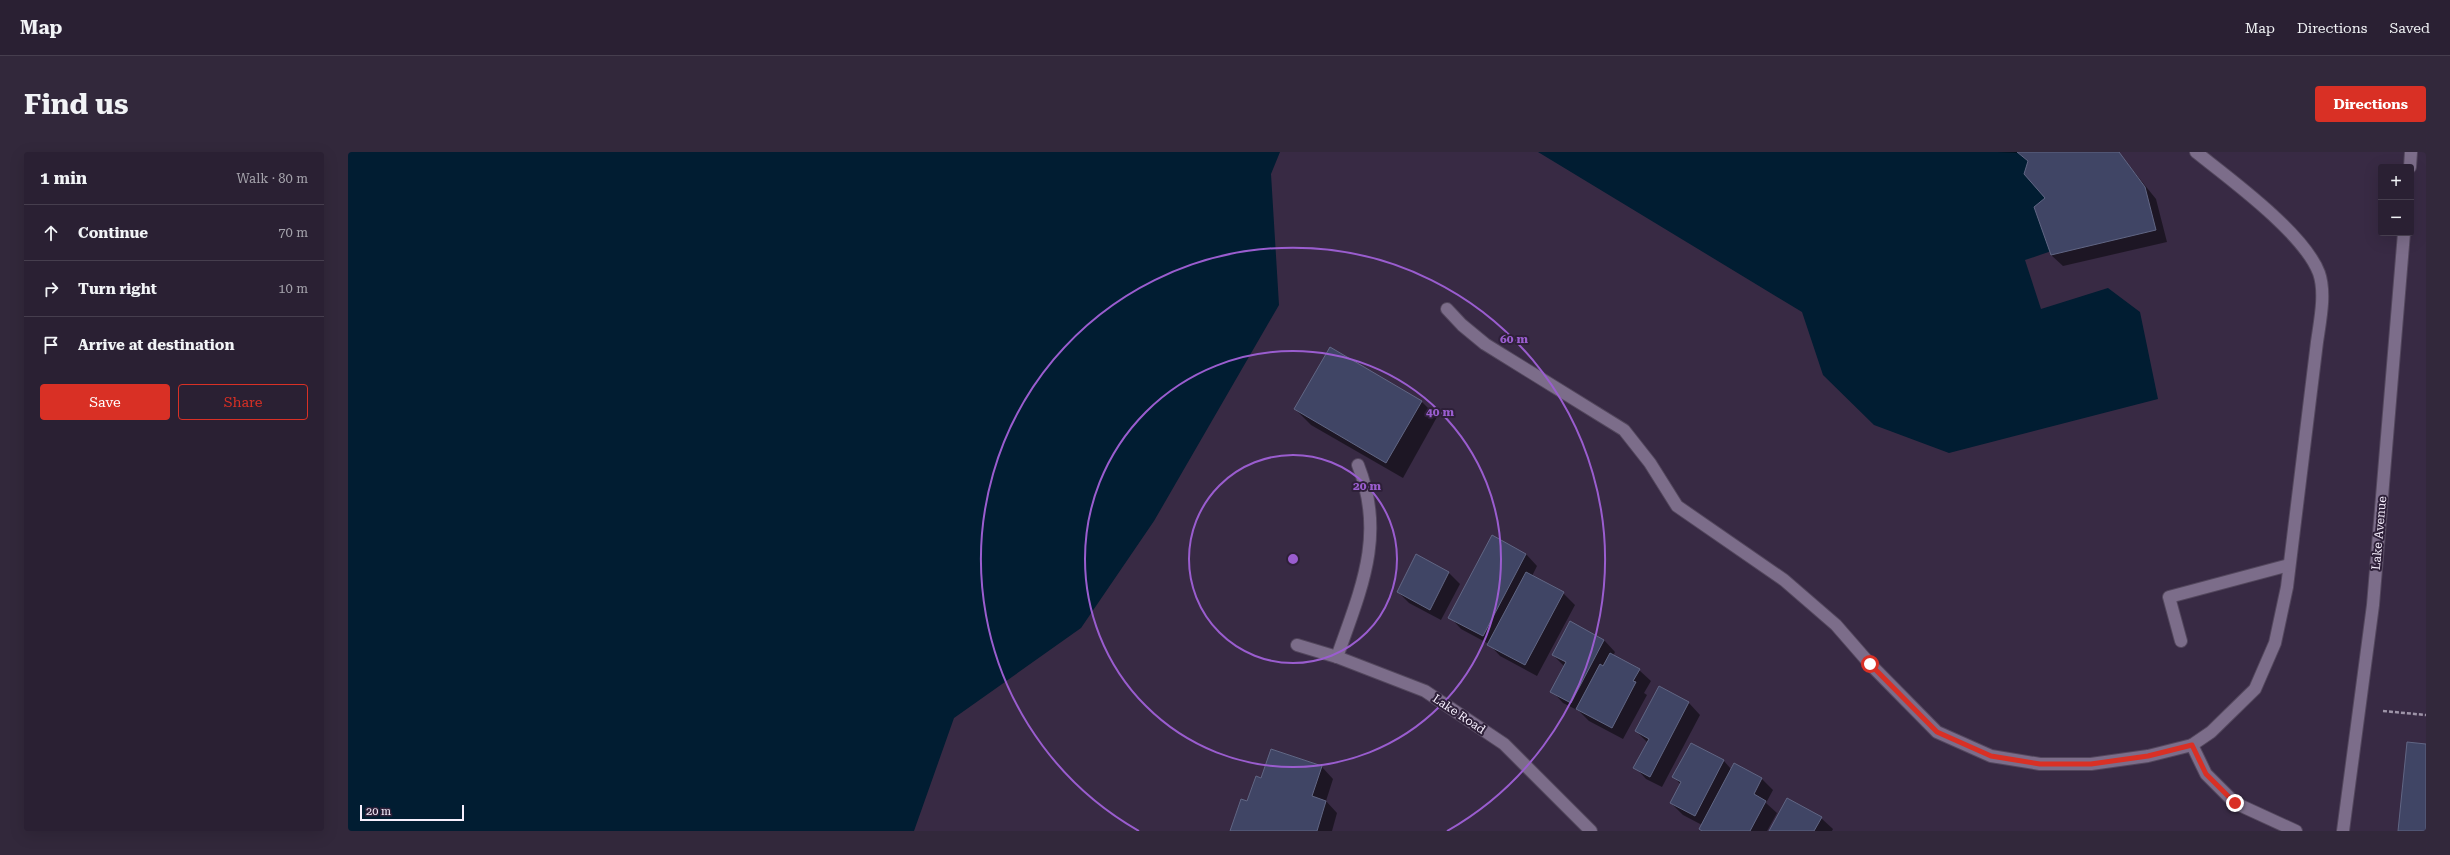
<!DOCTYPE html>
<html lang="en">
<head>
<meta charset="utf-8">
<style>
	:root { --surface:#2a2033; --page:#32283b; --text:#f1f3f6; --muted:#a5a3ac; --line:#463e4e; --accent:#d93025 }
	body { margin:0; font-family:"Roboto Serif",serif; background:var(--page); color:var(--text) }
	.controls { position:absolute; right:12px; top:12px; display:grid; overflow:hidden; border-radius:4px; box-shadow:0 4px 16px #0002 }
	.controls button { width:36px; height:36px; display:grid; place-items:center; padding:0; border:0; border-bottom:1px solid var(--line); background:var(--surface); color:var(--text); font:20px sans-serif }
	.scale { position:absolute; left:12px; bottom:10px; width:104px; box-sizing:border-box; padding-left:4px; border:2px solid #f7f0fe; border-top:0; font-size:11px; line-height:14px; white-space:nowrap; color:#f7f0fe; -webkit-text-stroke:3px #2e2039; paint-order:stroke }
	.stop { position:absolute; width:12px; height:12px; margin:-9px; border:3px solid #d93025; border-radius:50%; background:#fff }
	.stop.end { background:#d93025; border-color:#fff; box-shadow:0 1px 4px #0008 }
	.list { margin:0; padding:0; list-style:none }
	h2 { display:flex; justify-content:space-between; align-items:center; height:52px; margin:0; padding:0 16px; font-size:17px }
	h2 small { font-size:13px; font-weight:400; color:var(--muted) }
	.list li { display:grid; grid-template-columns:26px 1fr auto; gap:12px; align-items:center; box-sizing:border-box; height:56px; padding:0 16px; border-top:1px solid var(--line) }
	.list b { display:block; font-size:15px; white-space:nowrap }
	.list em { font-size:13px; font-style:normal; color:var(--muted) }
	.actions { display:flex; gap:8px; padding:12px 16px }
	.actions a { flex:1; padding:9px 0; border:1px solid var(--accent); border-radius:4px; text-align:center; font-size:14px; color:var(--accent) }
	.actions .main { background:var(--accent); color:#fff }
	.icon { flex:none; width:22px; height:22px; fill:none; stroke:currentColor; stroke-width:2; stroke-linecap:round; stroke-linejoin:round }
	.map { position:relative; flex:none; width:2078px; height:679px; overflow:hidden; border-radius:4px }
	header { display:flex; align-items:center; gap:24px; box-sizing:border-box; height:56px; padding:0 20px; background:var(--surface); border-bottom:1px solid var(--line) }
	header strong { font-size:19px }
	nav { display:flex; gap:22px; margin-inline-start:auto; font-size:14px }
	.intro { display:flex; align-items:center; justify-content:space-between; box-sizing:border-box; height:96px; padding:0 24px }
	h1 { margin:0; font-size:28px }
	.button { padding:10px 18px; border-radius:4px; background:var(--accent); color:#fff; font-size:14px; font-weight:700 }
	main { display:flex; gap:24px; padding:0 24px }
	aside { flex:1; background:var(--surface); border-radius:4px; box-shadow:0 4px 16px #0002 }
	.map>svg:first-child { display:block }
	.water { fill:#011d32 }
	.shadow { fill:#0007 }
	.building { fill:#404565; stroke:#616684 }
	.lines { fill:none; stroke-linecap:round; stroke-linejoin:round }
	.minor-casing { stroke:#53475d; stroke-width:14 }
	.path { stroke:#9e94a8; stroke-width:2.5; stroke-dasharray:4 2; stroke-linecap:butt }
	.minor { stroke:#7c6d8a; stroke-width:12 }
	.route { stroke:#d93025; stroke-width:5 }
	.ring { fill:none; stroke:#9a5dcf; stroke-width:2 }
	.labels { text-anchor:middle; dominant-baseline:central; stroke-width:4; stroke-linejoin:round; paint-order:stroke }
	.street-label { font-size:12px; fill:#f7f0fe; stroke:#2e2039 }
	.centre { fill:#9a5dcf; stroke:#2e2039; stroke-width:2 }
	.ring-label { font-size:12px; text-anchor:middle; font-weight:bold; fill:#9a5dcf; stroke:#2e2039; stroke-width:4; stroke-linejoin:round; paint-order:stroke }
</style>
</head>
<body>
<header>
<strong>Map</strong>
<nav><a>Map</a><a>Directions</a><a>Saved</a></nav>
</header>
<div class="intro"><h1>Find us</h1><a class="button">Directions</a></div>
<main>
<aside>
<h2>1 min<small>Walk · 80 m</small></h2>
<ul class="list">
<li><svg class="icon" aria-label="ahead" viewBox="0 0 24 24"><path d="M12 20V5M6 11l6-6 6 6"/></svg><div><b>Continue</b></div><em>70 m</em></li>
<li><svg class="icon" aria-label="right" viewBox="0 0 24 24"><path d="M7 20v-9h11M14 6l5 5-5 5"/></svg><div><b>Turn right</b></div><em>10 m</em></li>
<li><svg class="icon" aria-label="arrive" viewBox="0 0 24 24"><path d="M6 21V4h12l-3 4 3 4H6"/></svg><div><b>Arrive at destination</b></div></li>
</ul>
<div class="actions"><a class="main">Save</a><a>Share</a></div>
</aside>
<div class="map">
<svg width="2078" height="679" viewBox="0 0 2078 679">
	<rect width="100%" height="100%" fill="#382a44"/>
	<g class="water">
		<path d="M0 0H932L923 22 931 153 806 369 733 476 606 566 566 679H0Z"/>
		<path d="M1190 0H1695L1745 85 1677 108 1693 157 1760 136 1792 160 1810 247 1601 301 1526 273 1475 223 1454 160Z"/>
	</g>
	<g class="shadow">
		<path d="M1649 0H1770L1808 47 1819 90 1715 114 1703 103 1698 46 1681 10 1670 1Z"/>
		<path d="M1073 249 1089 265 1055 326 963 273 947 257Z"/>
		<path d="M1178 402 1189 414 1184 424 1215 441 1227 453 1189 524 1152 504 1141 492 1113 477 1102 465Z"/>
		<path d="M1068 404 1101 421 1112 432 1093 468 1061 451 1050 440Z"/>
		<path d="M1256 488 1267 500 1265 504 1291 518 1303 529 1296 541 1299 543 1275 587 1241 569 1231 559 1215 551 1204 539 1217 515 1205 503Z"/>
		<path d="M1311 536 1341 551 1352 563 1314 635 1298 627 1287 615 1300 591 1288 579Z"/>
		<path d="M1343 592 1376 609 1383 617 1386 612 1414 627 1425 638 1418 651 1429 661 1419 679H1354L1352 677 1354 673 1335 663 1323 651 1333 633 1326 625Z"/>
		<path d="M924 598 974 615 985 627 978 649 989 661 984 679H883L914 628Z"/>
		<path d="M1473 666 1485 677 1484 679H1423Z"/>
	</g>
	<g class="building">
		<path d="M1669 0H1771L1797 35 1808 78 1703 103 1686 55 1697 46 1676 22 1680 9Z"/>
		<path d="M982 195 1074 249 1038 311 946 257Z"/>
		<path d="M1144 383 1178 402 1135 484 1100 466Z"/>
		<path d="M1068 402 1101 420 1082 458 1049 440Z"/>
		<path d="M1178 420 1216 440 1177 513 1139 493Z"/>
		<path d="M1222 469 1256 488 1223 551 1202 540 1218 510 1204 503Z"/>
		<path d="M1262 501 1292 517 1285 529 1288 530 1264 576 1228 557 1252 512 1255 514Z"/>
		<path d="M1311 534 1341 550 1302 625 1285 616 1301 587 1287 579Z"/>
		<path d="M2059 590 2078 592V679H2050Z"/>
		<path d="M1343 591 1376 608 1347 664 1322 651 1333 630 1324 625Z"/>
		<path d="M923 597 974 614 964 644 978 649 969 679H882L893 647 899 649 908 624 913 626Z"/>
		<path d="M1386 611 1414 626 1406 642 1418 649 1402 679H1354L1351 677Z"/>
		<path d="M1439 646 1474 665 1466 679H1421Z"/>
	</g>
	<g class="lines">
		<defs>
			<g id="minor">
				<path d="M1848 0C1882 27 1956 81 1971 121 1978 141 1972 169 1969 190L1939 435 1927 491 1907 537 1863 580 1844 593 1858 622 1887 651 1948 679"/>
				<path d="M2062 15 2063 0"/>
				<path d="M1099 157 1114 173 1137 192 1276 278 1302 311 1329 354 1436 428 1488 473 1522 512 1589 580 1643 604 1692 612H1743L1800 604 1844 593"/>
				<path d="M1833 489 1821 445 1941 413"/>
				<path d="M949 493 989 505 1077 539 1156 592 1243 679"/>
				<path d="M989 505C1013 437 1038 383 1010 313"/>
				<path d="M1995 679 2025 453 2056 81"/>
			</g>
		</defs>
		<use href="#minor" class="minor-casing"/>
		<path class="path" d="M2035 559 2078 563"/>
		<use href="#minor" class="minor"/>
	</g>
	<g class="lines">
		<path class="route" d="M1522 512 1589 580 1643 604 1692 612H1743L1800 604 1844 593 1858 622 1887 651"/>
	</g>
	<g class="ring">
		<circle cx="945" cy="407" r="104"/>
		<circle cx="945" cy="407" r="208"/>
		<path d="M791 679A312 312 0 1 1 1099 679"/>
	</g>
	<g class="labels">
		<g class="street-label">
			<text transform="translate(2031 381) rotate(-85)">Lake Avenue</text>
			<text transform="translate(1111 562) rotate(34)">Lake Road</text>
		</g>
	</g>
	<circle cx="945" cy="407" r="6" class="centre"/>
	<g class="ring-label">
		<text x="1166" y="191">60 m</text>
		<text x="1092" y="264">40 m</text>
		<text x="1019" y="338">20 m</text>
	</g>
</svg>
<div class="controls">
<button>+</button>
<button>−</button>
</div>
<div class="scale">20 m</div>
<div class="stop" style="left:1522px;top:512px"></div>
<div class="stop end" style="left:1887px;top:651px"></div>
</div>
</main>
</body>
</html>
